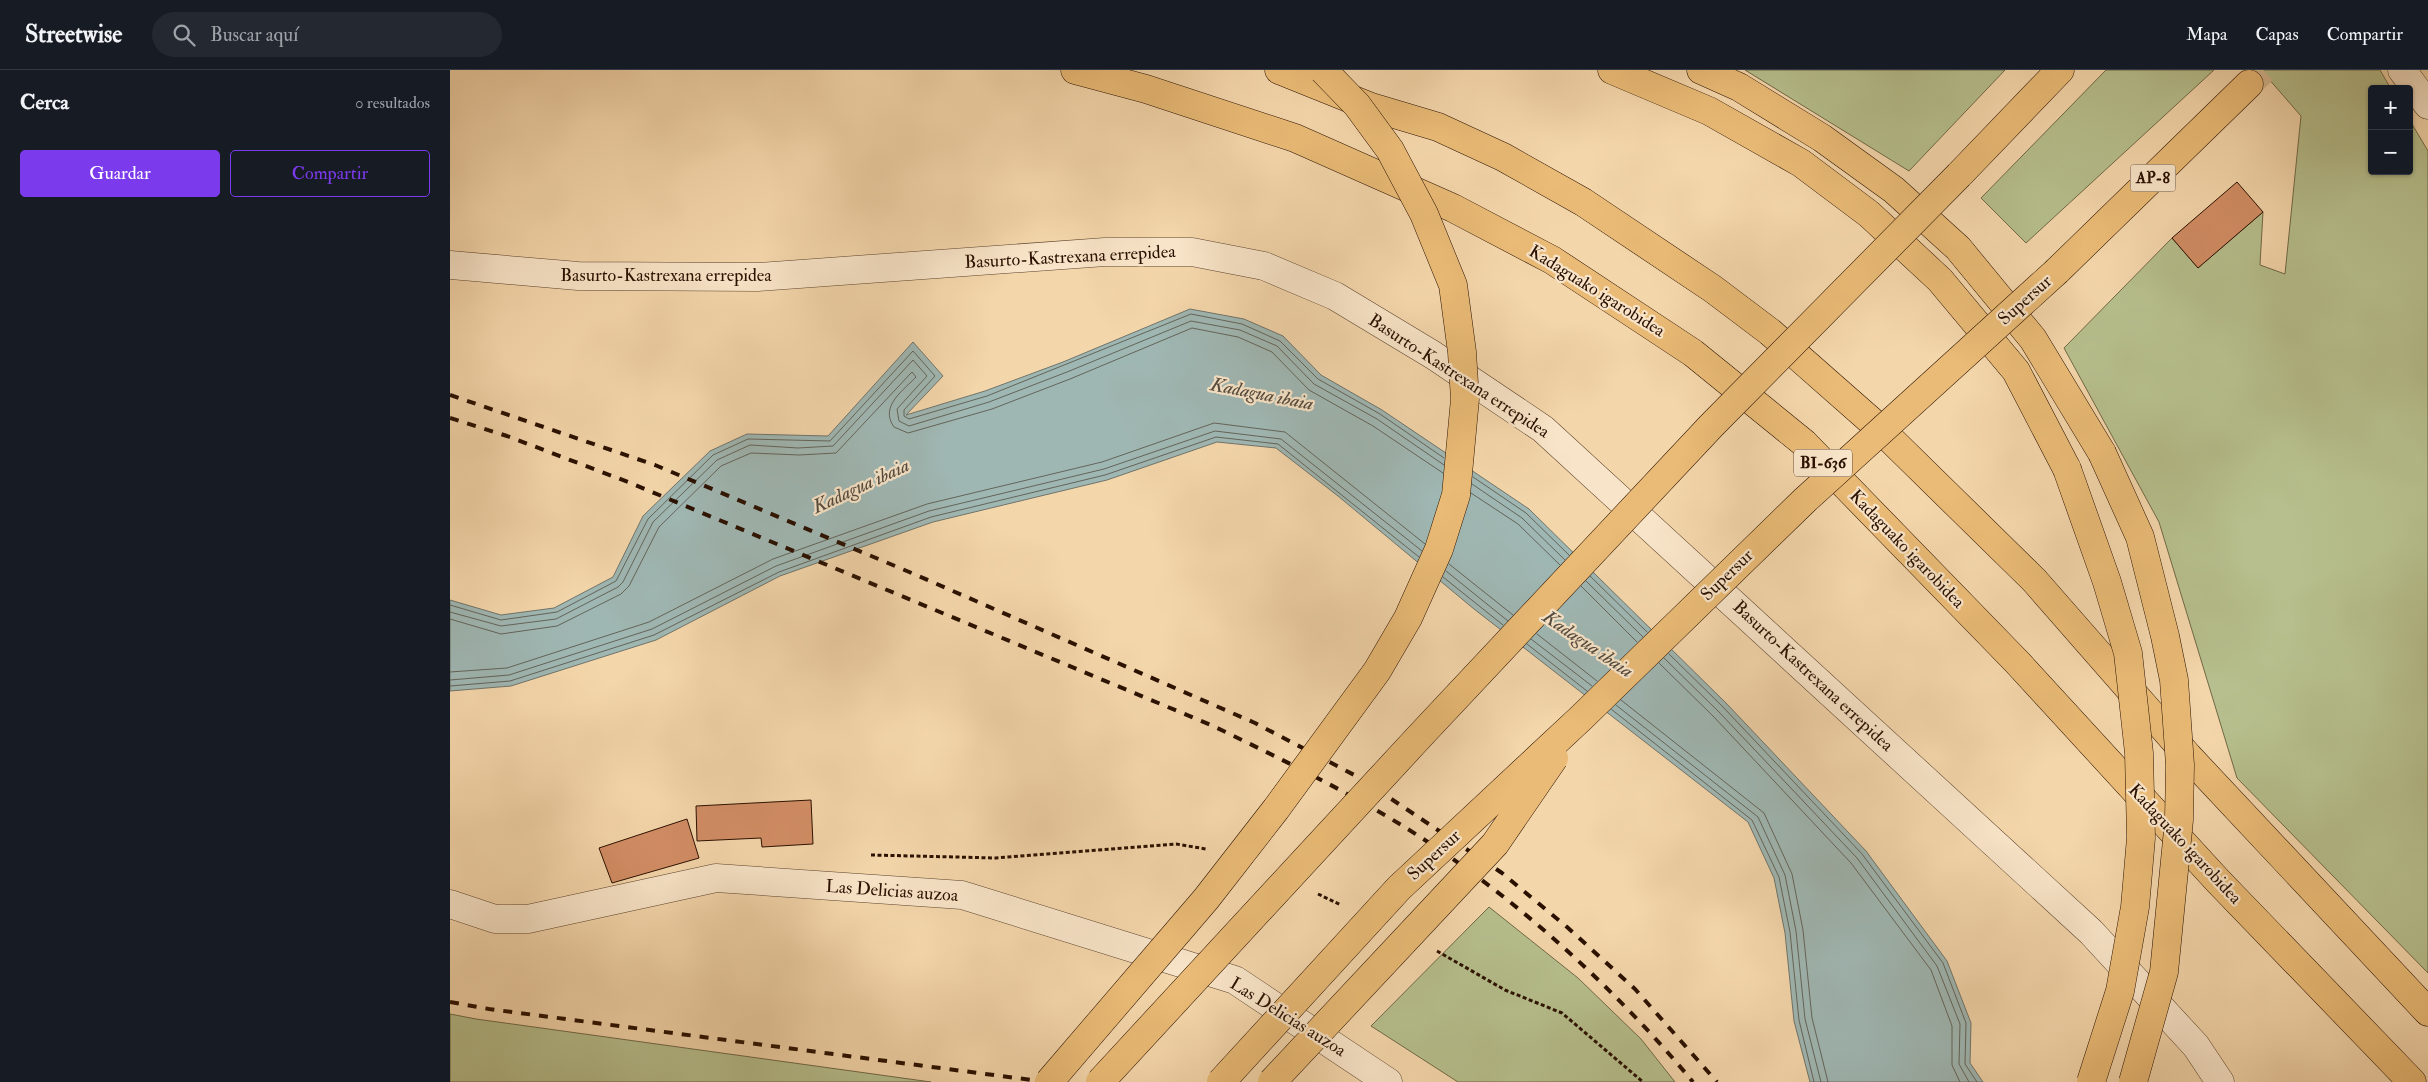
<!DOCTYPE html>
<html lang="es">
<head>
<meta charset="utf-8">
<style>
	:root { --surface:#171b24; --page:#242831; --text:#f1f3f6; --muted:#9ea1a6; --line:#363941; --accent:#7c3aed }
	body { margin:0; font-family:"IM FELL Double Pica",serif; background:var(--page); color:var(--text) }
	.controls { position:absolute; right:15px; top:15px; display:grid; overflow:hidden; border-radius:5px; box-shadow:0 1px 4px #0004 }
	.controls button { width:45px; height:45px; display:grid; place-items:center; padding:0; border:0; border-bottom:1px solid var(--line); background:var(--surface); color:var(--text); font:25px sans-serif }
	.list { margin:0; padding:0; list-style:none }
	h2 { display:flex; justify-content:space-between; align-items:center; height:65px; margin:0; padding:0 20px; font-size:21px }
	h2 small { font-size:16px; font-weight:400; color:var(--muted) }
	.actions { display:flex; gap:10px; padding:15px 20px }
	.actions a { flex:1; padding:11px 0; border:1px solid var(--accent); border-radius:5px; text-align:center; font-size:18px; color:var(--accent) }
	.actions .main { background:var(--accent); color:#fff }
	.icon { flex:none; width:28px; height:28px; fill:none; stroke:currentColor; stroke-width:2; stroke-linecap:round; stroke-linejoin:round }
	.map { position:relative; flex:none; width:1978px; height:1012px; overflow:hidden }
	header { display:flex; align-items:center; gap:30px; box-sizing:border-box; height:70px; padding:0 25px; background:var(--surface); border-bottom:1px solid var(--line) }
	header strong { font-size:24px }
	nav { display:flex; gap:28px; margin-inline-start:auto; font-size:18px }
	.search { width:350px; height:45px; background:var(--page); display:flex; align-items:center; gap:12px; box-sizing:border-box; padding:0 18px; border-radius:28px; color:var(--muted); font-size:19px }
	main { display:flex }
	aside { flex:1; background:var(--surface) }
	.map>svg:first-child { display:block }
	.green { fill:#b6bf8d; stroke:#706846 }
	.water { fill:#9fb7b3; stroke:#70746b }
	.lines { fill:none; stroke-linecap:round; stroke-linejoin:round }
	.shore { stroke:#64645a; stroke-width:1 }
	.building { fill:#d38e66; stroke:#2a1000 }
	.highway-tunnel { stroke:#d6b891; stroke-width:28; stroke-dasharray:28 14; stroke-linecap:butt }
	.minor-casing { stroke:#5c422b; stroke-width:29 }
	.highway-casing { stroke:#2a1000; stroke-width:29 }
	.path { stroke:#2a1000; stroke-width:3; stroke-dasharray:4 2.5; stroke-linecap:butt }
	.minor { stroke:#f8e4c8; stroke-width:28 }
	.highway { stroke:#eabb76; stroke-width:28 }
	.rail { stroke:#2a1000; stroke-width:4; stroke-dasharray:9 9; stroke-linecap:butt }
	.highway-bridge-casing { stroke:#2a1000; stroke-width:29; stroke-linecap:butt }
	.highway-bridge { stroke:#eabb76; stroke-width:28 }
	.labels { text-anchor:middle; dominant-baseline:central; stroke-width:4.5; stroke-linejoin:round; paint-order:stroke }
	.shield { fill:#f8e4c8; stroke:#68503c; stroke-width:1 }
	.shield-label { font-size:16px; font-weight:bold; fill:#2a1000 }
	.street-label { font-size:18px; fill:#2a1000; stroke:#f8e4c8 }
	.water-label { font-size:19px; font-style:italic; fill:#534a3f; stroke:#f8e4c8 }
</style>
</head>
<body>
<header>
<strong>Streetwise</strong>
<div class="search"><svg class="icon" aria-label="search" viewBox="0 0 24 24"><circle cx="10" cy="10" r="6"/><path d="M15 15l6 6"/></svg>Buscar aquí</div>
<nav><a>Mapa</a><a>Capas</a><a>Compartir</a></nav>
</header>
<main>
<aside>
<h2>Cerca<small>0 resultados</small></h2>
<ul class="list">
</ul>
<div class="actions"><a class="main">Guardar</a><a>Compartir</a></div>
</aside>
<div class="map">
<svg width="1978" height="1012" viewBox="0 0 1978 1012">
	<rect width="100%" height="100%" fill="#f4d6ab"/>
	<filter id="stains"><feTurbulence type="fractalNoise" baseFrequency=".004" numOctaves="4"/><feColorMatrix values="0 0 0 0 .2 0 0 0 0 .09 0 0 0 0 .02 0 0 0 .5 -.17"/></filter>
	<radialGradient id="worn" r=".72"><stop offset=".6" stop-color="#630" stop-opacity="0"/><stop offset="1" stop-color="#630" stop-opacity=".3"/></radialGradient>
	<g class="green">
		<path d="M1295 0H1555L1459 101Z"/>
		<path d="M1656 0H1764L1576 173 1531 128Z"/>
		<path d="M1811 0H1930L1941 19H1922V101H1959V49L1978 81V903L1787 708 1709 452 1614 278 1722 168 1748 198 1813 142 1810 195 1835 204 1851 46Z"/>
		<path d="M1039 837 1128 908 1191 969 1225 1012H1008L921 956Z"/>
		<path d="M0 944 26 949 481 1012H0Z"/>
	</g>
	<path class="water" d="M740 239 794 249 833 266 871 305 932 340 1079 439 1277 634 1416 781 1497 891 1521 953 1520 993 1533 1012H1360L1344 951 1335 863 1324 808 1298 752 1024 539 888 426 826 378 767 372 657 410 483 452 330 506 206 570 61 616 0 621V530L51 545 104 538 163 507 193 446 260 381 297 364 378 366 463 272 493 306 456 345 535 321 613 292Z"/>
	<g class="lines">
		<g class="shore">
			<path d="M1023 407 1076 443 1119 485"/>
			<path d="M1022 414 1072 448 1115 490"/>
			<path d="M1021 423 1068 454 1110 495"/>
			<path d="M999 494 1063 545"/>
			<path d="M996 501 1058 551"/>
			<path d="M1140 506 1197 562"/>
			<path d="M993 507 1053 555"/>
			<path d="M1136 511 1193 567"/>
			<path d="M1131 516 1187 572"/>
			<path d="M0 535 51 550 107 542 166 511 198 449 263 385 298 369 380 371 463 281 485 306 454 340V346L459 349 537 326 741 244 792 254 830 271 868 309 930 344 994 388"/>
			<path d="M0 542 51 556 106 549 168 517 173 512 203 452 267 390 300 375 348 378 383 376 463 290 477 306 447 339 449 351 459 356 539 332 617 302 741 251 790 260 827 276 864 314 927 349 994 395"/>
			<path d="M0 549 51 564 107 556 171 524 179 516 209 457 271 396 301 383 349 385 386 383 462 302 466 307C454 320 429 336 444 357L458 363 542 339 620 309 742 258 788 267 822 282 859 320 923 356 993 403"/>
			<path d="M1087 564 1147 611"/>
			<path d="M1081 569 1142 616"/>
			<path d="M1077 574 1137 621"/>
			<path d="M1219 584 1273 637 1412 784 1493 893 1516 953 1515 994 1527 1012"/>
			<path d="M1214 588 1269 642 1407 788 1487 896 1510 954 1509 994 1519 1012"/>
			<path d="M1209 593 1264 647 1401 793 1481 900 1502 956V995L1510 1012"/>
			<path d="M0 602 57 598 199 552 323 489 477 434 652 392 764 353 835 362 975 474"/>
			<path d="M0 610 59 605 202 559 326 496 479 441 654 399 765 361 831 369 972 481"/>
			<path d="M0 616 60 611 204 565 329 502 481 447 655 405 766 367 828 374 969 487"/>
			<path d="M1171 630 1314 743 1342 804 1353 860 1362 948 1378 1012"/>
			<path d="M1166 635 1308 747 1335 805 1346 861 1355 949 1371 1012"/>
			<path d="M1161 639 1302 750 1329 807 1340 862 1349 950 1364 1012"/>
		</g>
	</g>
	<g class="building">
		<path d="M1787 112 1813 142 1748 198 1722 168Z"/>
		<path d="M361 730 363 774 312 777 311 768 247 771 246 736Z"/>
		<path d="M237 749 249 788 162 813 149 778Z"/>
	</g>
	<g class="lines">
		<path class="highway-tunnel" d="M1799 14 1813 0"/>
		<defs>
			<g id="minor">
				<path d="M1952 0 1978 35"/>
				<path d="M0 195 128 206 308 207 655 182H742L814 196 885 226 983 285 1093 359 1641 862 1746 976 1770 1012"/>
				<path d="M0 834 45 849H78L266 808 512 825 785 910 938 1012"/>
			</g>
			<g id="highway">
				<path d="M625 0 696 19 845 68 1003 138 1102 190 1243 283 1354 373 1567 592 1768 811 1962 1012"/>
				<path d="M829 0 921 37 988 57 1053 87 1133 132 1263 219 1320 262 1428 357 1584 510 1738 686 1978 942"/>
				<path d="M1162 0 1259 41 1351 93 1419 144 1490 210 1566 301 1617 399"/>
				<path d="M1251 0 1289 17 1372 68 1444 120 1508 178 1583 269 1652 383"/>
				<path d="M1509 105 1610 0"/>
				<path d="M1607 201 1799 14"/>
			</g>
		</defs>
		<use href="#minor" class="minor-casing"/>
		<use href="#highway" class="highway-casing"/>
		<g class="path">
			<path d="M421 785 546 788 726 774 756 779"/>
			<path d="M868 824 891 835"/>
			<path d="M987 881 1055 920 1112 943 1193 1012"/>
		</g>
		<use href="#minor" class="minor"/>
		<use href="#highway" class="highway"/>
		<g class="rail">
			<path d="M0 325 205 395 464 504 805 653 910 708 1052 803 1117 857 1185 919 1267 1012"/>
			<path d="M0 348 57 366 178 412 761 655C817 682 872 709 926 740 1043 807 1157 908 1243 1012"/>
			<path d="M0 932 39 939 597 1012"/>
		</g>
		<defs>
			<g id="highway-bridge">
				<path d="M1652 383 1690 467 1715 566 1724 610 1730 695 1729 750 1714 902 1683 1012"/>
				<path d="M1617 399 1657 512 1678 583 1689 683 1691 768 1685 837 1670 921 1641 1012"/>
				<path d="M599 1012 756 829 826 739 927 601 958 548 989 479 1006 425 1015 329 1012 282 1003 215 974 144 940 80 907 35 873 0"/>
				<path d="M650 1012 969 667 1261 356 1509 105"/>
				<path d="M771 1012 949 818 1132 647 1355 430 1607 201"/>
				<path d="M822 1012 1045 774 1104 688"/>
			</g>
		</defs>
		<use href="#highway-bridge" class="highway-bridge-casing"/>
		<use href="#highway-bridge" class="highway-bridge"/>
	</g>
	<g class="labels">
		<g class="shield">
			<rect x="1680.5" y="94.5" width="45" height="27" rx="4"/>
			<rect x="1344" y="379.5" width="58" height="27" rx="4"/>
		</g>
		<g class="shield-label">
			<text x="1703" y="108">AP-8</text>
			<text x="1373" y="393">BI-636</text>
		</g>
		<g class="street-label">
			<text transform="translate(620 187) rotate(-3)">Basurto-Kastrexana errepidea</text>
			<text x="216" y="205">Basurto-Kastrexana errepidea</text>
			<text transform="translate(1147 221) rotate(32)">Kadaguako igarobidea</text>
			<text transform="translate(1575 230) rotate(-42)">Supersur</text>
			<text transform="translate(1009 306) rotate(33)">Basurto-Kastrexana errepidea</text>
			<text transform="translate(1457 479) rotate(46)">Kadaguako igarobidea</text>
			<text transform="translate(1277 505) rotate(-44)">Supersur</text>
			<text transform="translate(1363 606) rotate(43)">Basurto-Kastrexana errepidea</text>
			<text transform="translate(1735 774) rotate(47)">Kadaguako igarobidea</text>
			<text transform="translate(984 785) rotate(-43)">Supersur</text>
			<text transform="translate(442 821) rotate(4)">Las Delicias auzoa</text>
			<text transform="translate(838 947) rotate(32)">Las Delicias auzoa</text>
		</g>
		<g class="water-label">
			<text transform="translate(812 324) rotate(11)">Kadagua ibaia</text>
			<text transform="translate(411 416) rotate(-25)">Kadagua ibaia</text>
			<text transform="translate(1138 574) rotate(34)">Kadagua ibaia</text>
		</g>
	</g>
	<rect width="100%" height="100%" filter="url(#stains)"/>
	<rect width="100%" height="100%" fill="url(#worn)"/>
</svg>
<div class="controls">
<button>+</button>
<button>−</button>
</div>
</div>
</main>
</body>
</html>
